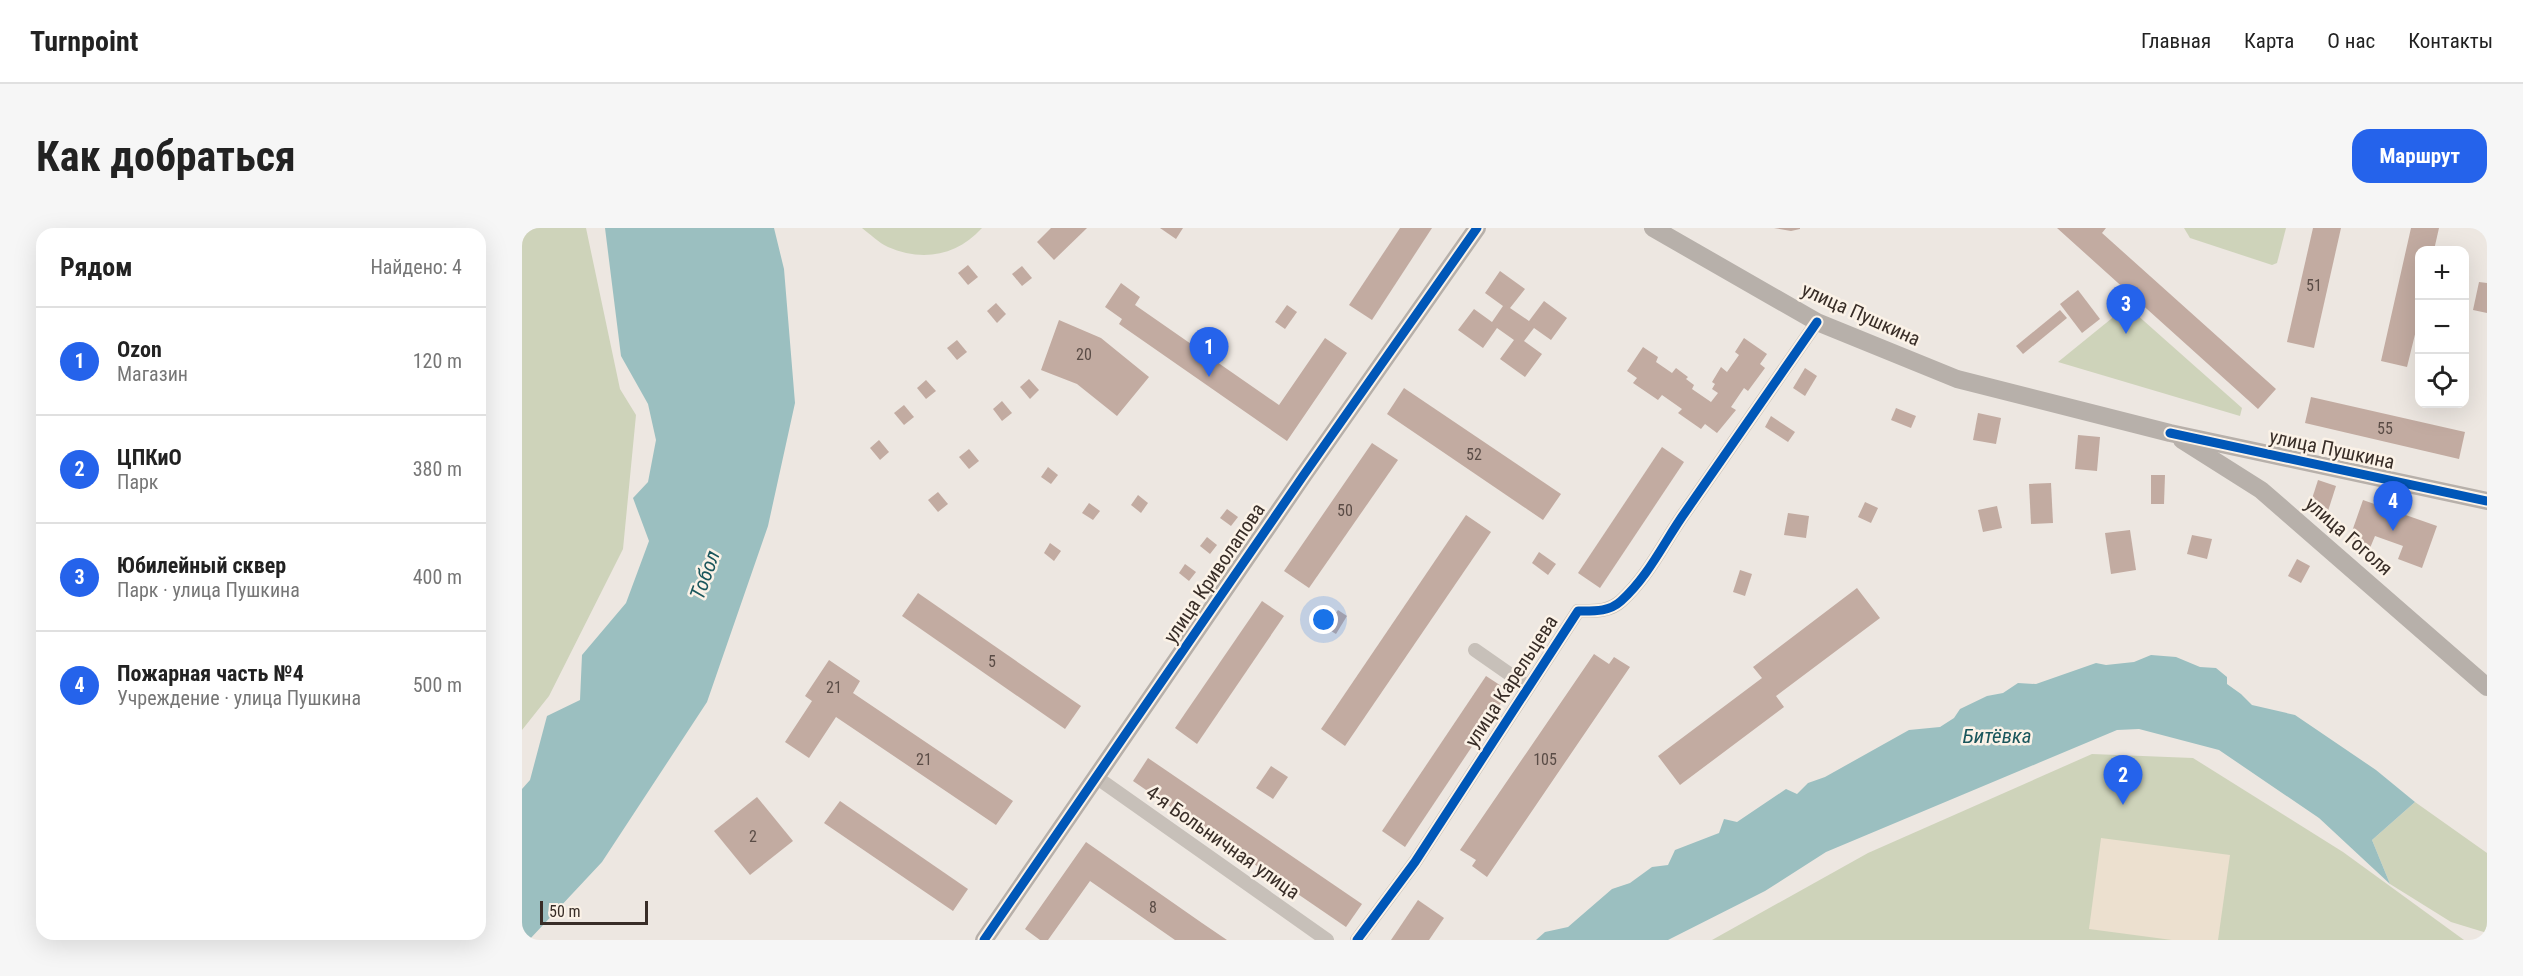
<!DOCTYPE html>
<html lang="ru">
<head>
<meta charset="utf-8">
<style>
	:root { --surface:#fff; --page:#f6f6f6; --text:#222; --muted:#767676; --line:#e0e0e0; --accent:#2563eb }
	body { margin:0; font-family:"Roboto Condensed",sans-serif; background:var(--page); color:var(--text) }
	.controls { position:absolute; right:18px; top:18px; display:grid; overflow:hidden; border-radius:12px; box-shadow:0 6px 24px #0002 }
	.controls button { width:54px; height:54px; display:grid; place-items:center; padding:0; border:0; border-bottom:2px solid var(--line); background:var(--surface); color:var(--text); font:30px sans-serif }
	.scale { position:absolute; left:18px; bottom:15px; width:108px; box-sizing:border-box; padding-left:6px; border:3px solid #382d27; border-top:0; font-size:16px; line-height:21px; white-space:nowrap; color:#382d27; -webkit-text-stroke:4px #fbf2e7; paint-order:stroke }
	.you { position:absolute; left:802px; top:392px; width:21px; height:21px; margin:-15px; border:4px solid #fff; border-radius:50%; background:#1a73e8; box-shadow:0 0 0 9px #1a73e833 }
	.badge { display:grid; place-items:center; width:39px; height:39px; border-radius:50%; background:var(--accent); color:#fff; font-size:20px; font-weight:700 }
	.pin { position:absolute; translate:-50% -50px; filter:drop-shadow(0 2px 3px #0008) }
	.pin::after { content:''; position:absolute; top:32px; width:21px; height:18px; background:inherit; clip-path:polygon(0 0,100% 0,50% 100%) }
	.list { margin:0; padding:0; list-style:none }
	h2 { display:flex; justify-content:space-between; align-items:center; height:78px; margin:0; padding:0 24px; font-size:26px }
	h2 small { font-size:20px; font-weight:400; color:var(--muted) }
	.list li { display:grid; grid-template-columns:39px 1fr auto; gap:18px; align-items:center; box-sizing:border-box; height:108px; padding:0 24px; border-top:2px solid var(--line) }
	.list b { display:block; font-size:22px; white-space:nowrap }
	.list p { margin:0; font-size:20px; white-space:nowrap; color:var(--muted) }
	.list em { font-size:20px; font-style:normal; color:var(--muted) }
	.icon { flex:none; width:33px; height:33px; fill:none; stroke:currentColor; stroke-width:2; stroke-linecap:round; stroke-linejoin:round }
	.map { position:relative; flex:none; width:1965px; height:712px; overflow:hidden; border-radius:18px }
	header { display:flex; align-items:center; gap:36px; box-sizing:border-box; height:84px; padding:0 30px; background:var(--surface); border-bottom:2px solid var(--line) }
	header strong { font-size:28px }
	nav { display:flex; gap:33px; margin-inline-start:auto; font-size:21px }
	.intro { display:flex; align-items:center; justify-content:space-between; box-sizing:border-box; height:144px; padding:0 36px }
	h1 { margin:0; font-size:42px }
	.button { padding:15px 27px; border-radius:18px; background:var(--accent); color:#fff; font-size:21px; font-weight:700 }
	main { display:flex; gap:36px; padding:0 36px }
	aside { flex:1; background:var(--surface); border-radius:18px; box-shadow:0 6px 24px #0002 }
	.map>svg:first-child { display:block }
	.green { fill:#ced3ba }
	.plaza { fill:#ece0cf }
	.water { fill:#9bbfc0 }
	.building { fill:#c2aba1 }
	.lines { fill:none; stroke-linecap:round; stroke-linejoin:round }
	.street { stroke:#c7c0b9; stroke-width:14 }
	.secondary { stroke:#b7b0aa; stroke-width:18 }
	.cycleway-casing { stroke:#fbf2e7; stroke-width:13 }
	.cycleway { stroke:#0057b8; stroke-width:9 }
	.labels { text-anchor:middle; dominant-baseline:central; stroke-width:5; stroke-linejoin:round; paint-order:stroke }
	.number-label { font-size:16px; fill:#5a4c46 }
	.street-label { font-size:20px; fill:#382d27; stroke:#fbf2e7 }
	.water-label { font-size:21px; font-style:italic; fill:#1a565c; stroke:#fbf2e7 }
</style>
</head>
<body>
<header>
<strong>Turnpoint</strong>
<nav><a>Главная</a><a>Карта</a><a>О нас</a><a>Контакты</a></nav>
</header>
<div class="intro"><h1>Как добраться</h1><a class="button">Маршрут</a></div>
<main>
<aside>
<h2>Рядом<small>Найдено: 4</small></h2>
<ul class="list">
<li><span class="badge">1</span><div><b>Ozon</b><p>Магазин</p></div><em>120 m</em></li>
<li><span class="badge">2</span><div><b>ЦПКиО</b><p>Парк</p></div><em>380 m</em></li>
<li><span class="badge">3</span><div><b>Юбилейный сквер</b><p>Парк · улица Пушкина</p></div><em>400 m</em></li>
<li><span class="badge">4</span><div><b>Пожарная часть №4</b><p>Учреждение · улица Пушкина</p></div><em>500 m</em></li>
</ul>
</aside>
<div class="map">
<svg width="1965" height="712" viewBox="0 0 1965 712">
	<rect width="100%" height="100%" fill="#ede7e1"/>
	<g class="green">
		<path d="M0 0H64L98 161 114 187 101 321 27 468 0 502Z"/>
		<path d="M340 0H460C435 28 400 34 366 19 357 15 348 6 340 0Z"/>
		<path d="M1662 0H1764L1755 35 1750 37 1668 10Z"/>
		<path d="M1605 78 1720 180 1718 188 1536 134Z"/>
		<path d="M1570 526 1671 530 1821 624 1942 712H1190L1346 625Z"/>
		<path d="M1893 574 1965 625V705L1929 694 1868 656 1850 612Z"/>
	</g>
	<path class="plaza" d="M1579 610 1708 627 1696 712H1650L1567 701Z"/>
	<g class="water">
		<path d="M83 0H252L262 41 273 175 246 298 185 474 80 634 7 712H0V561L8 552 25 488 58 472 60 427 104 375 127 313 111 270 126 254 134 212 126 176 99 128Z"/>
		<path d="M1629 427 1654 429 1678 439 1694 440 1705 449V456L1719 466 1730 477 1773 487 1854 542 1893 574 1850 612 1868 656 1797 590 1697 522 1617 501 1595 502 1304 624 1243 663 1146 712H1014L1023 704 1046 699 1090 661 1108 655 1130 639 1146 637 1153 622 1197 605 1202 591 1215 594 1264 561 1275 566 1286 555 1303 549 1387 502 1418 499 1432 490 1438 481 1465 468 1481 465 1496 455 1514 456 1574 435 1584 437 1612 434Z"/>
	</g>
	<g class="building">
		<path d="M529 0H565L532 32 515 14Z"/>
		<path d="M638 0H661L654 11Z"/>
		<path d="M878 0H910L850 92 827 77Z"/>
		<path d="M1252 0H1278V1L1269 3Z"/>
		<path d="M1535 0H1584L1580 5 1754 161 1736 181Z"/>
		<path d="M1791 0H1819L1792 120 1765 114Z"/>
		<path d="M1889 0H1917L1912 22H1898V86L1885 139 1859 133Z"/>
		<path d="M446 37 456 49 446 57 436 45Z"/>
		<path d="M500 38 510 50 500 58 490 46Z"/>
		<path d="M978 43 1003 61 988 80 1007 93 1022 73 1045 90 1029 112 1012 100 1002 113 1020 126 1003 149 978 131 992 112 975 100 961 120 936 102 952 81 970 94 981 78 963 65Z"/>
		<path d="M1957 54 1965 55V85L1951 82Z"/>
		<path d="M599 55 618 69 613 77 757 177 803 110 825 125 765 213 597 96 600 91 583 79Z"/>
		<path d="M1556 62 1578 91 1560 105 1538 76Z"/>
		<path d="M474 75 484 86 475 95 465 83Z"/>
		<path d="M765 77 775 84 763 101 753 94Z"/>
		<path d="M1538 82 1545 90 1501 126 1494 118Z"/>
		<path d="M537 92 579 110 627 149 595 188 555 156 519 142Z"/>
		<path d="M1222 110 1245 126 1238 136 1243 140 1226 163 1222 160 1209 179 1214 182 1195 205 1183 196 1179 201 1156 185 1160 181 1140 167 1136 172 1111 155 1115 150 1105 143 1121 119 1136 129 1134 134 1150 145 1154 140 1166 149 1164 151 1172 157 1170 161 1189 174 1196 165 1190 161 1193 156 1190 154 1199 139 1205 144 1217 127 1213 124Z"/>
		<path d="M435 112 445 124 435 132 425 120Z"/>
		<path d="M1283 140 1295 148 1283 168 1271 160Z"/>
		<path d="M507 151 517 162 508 171 498 159Z"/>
		<path d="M404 152 414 163 404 171 395 160Z"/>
		<path d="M882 160 1039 266 1021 292 865 186Z"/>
		<path d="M1789 169 1943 204 1937 231 1783 195Z"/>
		<path d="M480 173 490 185 480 193 471 181Z"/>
		<path d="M382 177 392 189 382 197 372 185Z"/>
		<path d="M1374 180 1394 188 1389 200 1369 192Z"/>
		<path d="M1456 185 1479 190 1474 216 1451 212Z"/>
		<path d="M1249 188 1273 204 1266 214 1243 199Z"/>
		<path d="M1556 207 1578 209 1575 243 1553 241Z"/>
		<path d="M357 212 367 224 358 232 348 220Z"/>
		<path d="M850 215 876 232 787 360 762 343Z"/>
		<path d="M1140 219 1162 234 1078 360 1056 345Z"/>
		<path d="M447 221 457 233 447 241 437 229Z"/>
		<path d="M526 239 536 247 529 256 519 249Z"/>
		<path d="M1629 247H1643L1642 276H1629Z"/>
		<path d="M1796 252 1814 258 1806 283 1788 277Z"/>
		<path d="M1529 255 1531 295 1509 296 1507 256Z"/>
		<path d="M416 264 426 276 416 284 406 272Z"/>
		<path d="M616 267 626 275 619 285 609 277Z"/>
		<path d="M1841 272 1915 298 1900 340 1876 331 1881 318 1853 308 1848 320 1827 312Z"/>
		<path d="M1343 274 1356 280 1349 295 1336 289Z"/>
		<path d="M567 275 578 283 571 292 560 285Z"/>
		<path d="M1475 278 1480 300 1461 304 1456 282Z"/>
		<path d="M705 281 716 289 709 298 698 290Z"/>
		<path d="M1266 285 1287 288 1284 310 1262 307Z"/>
		<path d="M944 287 969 304 823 518 799 501Z"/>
		<path d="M1608 302 1614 342 1589 346 1583 305Z"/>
		<path d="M1670 307 1690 311 1685 331 1665 326Z"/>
		<path d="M685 309 695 317 688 326 678 318Z"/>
		<path d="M528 315 539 323 532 333 522 325Z"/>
		<path d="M1017 324 1034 336 1026 347 1010 335Z"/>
		<path d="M1775 331 1788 338 1779 355 1766 348Z"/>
		<path d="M663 336 674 344 667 353 657 345Z"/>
		<path d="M1218 342 1230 346 1223 368 1211 364Z"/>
		<path d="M1335 360 1358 390 1254 468 1262 479 1158 557 1136 528 1240 450 1231 439Z"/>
		<path d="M396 365 559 478 543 501 380 388Z"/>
		<path d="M740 373 762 388 675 516 653 500Z"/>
		<path d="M816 382 825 388 814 406 804 400Z"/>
		<path d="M1072 426 1087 436 1092 429 1108 439 965 649 950 638 954 632 938 622Z"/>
		<path d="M307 432 338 453 331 465 491 573 474 597 314 489 287 530 263 514 290 473 283 468Z"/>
		<path d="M964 448 987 463 883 619 860 603Z"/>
		<path d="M626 530 840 676 824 699 611 553Z"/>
		<path d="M749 538 766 549 751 571 734 560Z"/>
		<path d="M235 569 271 613 228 647 192 603Z"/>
		<path d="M318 573 446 661 431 683 302 595Z"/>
		<path d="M564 614 680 695 705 712H653L568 653 526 712H518L503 701Z"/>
		<path d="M896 672 922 690 907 712H869Z"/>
	</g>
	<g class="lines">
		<g class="street">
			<path d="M953 422 1006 459"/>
			<path d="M574 549 805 712"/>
			<path d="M835 712 893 634 1056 383C1072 383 1087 384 1099 373 1127 348 1143 312 1164 283 1207 220 1251 157 1295 94"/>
		</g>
		<g class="secondary">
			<path d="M1131 0 1295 94 1435 151 1648 205 1965 273"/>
			<path d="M1660 212 1739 262 1965 459"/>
			<path d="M462 712 781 248 955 0"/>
		</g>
		<defs>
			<g id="cycleway">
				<path d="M1648 205 1965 273"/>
				<path d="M462 712 781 248 955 0"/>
				<path d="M835 712 893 634 1056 383C1072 383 1087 384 1099 373 1127 348 1143 312 1164 283 1207 220 1251 157 1295 94"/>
			</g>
		</defs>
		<use href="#cycleway" class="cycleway-casing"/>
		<use href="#cycleway" class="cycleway"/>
	</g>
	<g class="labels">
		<g class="number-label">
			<text x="1792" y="57">51</text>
			<text x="562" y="126">20</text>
			<text x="1863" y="200">55</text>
			<text x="952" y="226">52</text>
			<text x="823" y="282">50</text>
			<text x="470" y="433">5</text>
			<text x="312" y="459">21</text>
			<text x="402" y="531">21</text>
			<text x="1023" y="531">105</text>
			<text x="231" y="608">2</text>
			<text x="631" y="679">8</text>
		</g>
		<g class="street-label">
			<text transform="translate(1339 86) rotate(24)">улица Пушкина</text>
			<text transform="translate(1810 221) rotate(12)">улица Пушкина</text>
			<text transform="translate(1827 308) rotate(41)">улица Гоголя</text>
			<text transform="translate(692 345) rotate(-56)">улица Криволапова</text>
			<text transform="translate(989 453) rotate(-57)">улица Карельцева</text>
			<text transform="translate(701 614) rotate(35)">4-я Больничная улица</text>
		</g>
		<g class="water-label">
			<text transform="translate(183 347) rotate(-70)">Тобол</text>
			<text x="1475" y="508">Битёвка</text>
		</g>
	</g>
</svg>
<div class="controls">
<button>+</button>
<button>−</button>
<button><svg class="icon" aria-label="locate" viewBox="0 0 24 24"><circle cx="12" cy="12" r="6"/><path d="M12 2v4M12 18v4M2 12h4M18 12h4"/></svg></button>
</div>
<div class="scale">50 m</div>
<div class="you"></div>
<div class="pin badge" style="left:687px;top:149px">1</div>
<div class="pin badge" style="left:1601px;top:577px">2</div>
<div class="pin badge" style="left:1604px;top:106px">3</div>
<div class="pin badge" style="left:1871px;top:303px">4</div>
</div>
</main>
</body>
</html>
